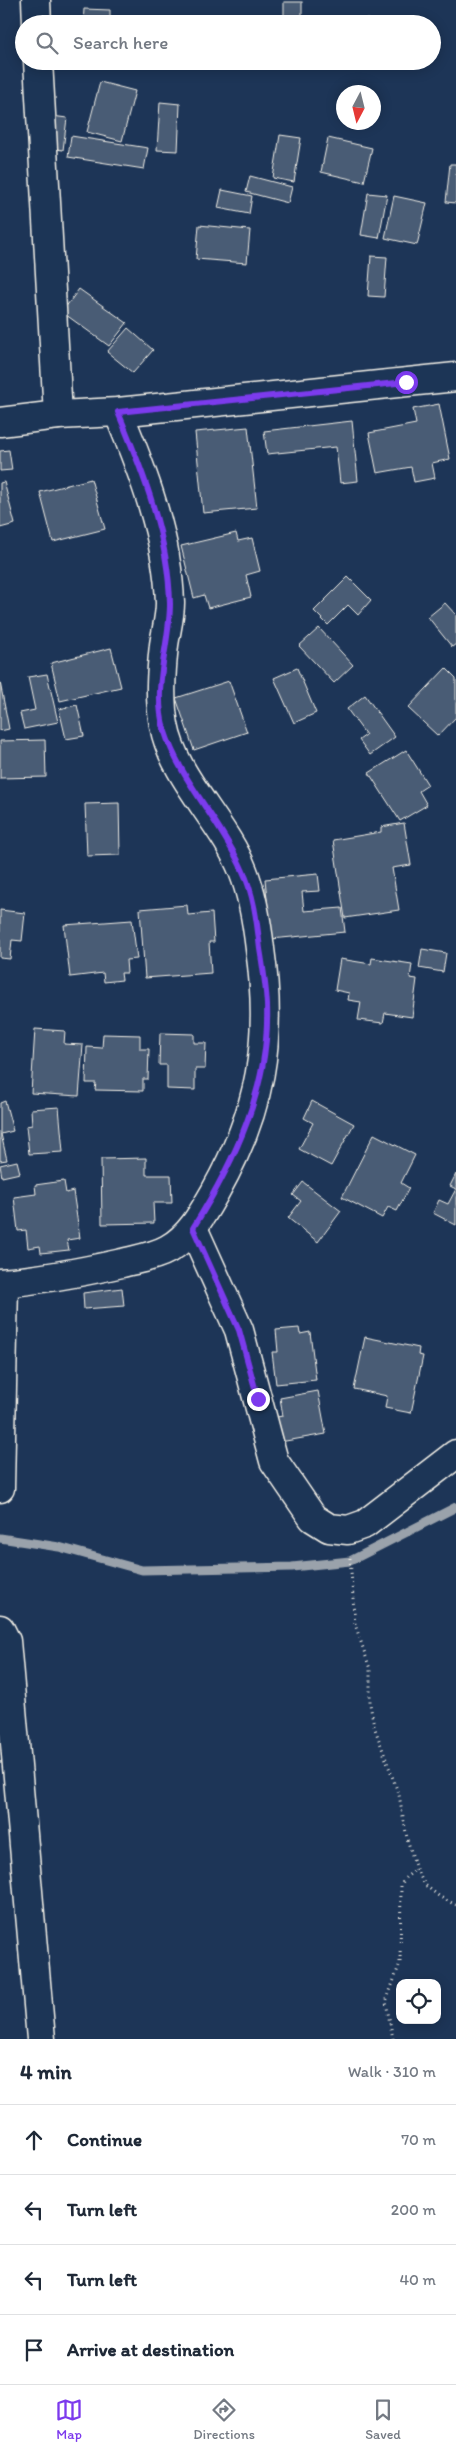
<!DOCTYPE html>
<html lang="en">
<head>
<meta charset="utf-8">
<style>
	:root { --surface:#fff; --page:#f2f2f3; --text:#1f2937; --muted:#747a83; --line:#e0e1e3; --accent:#7c3aed }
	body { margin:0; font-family:Itim,sans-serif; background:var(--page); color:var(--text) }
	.controls { position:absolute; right:15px; bottom:15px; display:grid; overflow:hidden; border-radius:10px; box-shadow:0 2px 12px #0003 }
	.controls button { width:45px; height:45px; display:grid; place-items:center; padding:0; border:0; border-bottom:1px solid var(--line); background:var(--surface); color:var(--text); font:25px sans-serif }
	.compass { position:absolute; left:336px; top:85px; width:45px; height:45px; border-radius:50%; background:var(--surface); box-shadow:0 2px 12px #0003; rotate:187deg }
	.stop { position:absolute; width:15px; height:15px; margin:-11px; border:4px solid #7c3aed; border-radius:50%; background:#fff }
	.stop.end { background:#7c3aed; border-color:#fff; box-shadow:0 1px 5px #0008 }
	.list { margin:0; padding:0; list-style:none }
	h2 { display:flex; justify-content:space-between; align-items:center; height:65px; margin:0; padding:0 20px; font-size:21px }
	h2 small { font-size:16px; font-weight:400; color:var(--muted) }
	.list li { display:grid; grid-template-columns:32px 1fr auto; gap:15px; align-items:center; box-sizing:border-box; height:70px; padding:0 20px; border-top:1px solid var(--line) }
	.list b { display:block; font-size:19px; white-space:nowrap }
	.list em { font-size:16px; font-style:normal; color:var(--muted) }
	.icon { flex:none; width:28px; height:28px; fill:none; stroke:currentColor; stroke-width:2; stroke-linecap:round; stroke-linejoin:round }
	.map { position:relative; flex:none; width:456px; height:2039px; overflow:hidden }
	.search { position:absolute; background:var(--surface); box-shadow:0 2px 12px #0003; left:15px; right:15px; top:15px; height:55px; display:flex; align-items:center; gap:12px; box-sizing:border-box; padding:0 18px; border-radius:28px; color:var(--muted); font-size:19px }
	.sheet { height:345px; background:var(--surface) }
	nav { display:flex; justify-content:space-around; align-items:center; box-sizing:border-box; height:70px; border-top:1px solid var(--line); background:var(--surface); font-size:14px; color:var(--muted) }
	nav a { display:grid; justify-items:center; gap:2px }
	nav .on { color:var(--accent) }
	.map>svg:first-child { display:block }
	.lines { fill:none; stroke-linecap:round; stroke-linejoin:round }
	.stream { stroke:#9aa2ab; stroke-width:9 }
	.building { fill:#485b74; stroke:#f4f1e8 }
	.street-casing { stroke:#f4f1e8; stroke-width:31 }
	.path { stroke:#f4f1e8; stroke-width:3; stroke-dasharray:1 4; stroke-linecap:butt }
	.street { stroke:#1d3557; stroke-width:28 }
	.route { stroke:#7c3aed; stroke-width:6 }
</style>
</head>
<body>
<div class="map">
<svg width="456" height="2039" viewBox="0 0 456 2039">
	<rect width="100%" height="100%" fill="#1d3557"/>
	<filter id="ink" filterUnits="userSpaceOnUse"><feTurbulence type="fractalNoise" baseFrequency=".02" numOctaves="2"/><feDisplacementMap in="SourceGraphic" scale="10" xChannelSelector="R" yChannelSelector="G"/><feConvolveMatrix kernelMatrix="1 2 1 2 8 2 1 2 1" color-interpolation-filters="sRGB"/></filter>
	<g filter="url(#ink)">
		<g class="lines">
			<path class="stream" d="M0 1538 59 1547 142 1570 292 1567 350 1561 456 1507"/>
		</g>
		<g class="building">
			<rect x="284" y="2" width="18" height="22"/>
			<path d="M84 9 110 10V24H83Z"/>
			<path d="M116 17 166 24H115Z"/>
			<path d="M347 17 383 21 382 24H346Z"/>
			<path d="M100 82 135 91 122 141 87 132Z"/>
			<path d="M160 102 180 104 178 151 157 150Z"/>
			<path d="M52 116 67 118 63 150 48 148Z"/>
			<path d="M280 135 301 138 294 182 273 178Z"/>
			<path d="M71 136 148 148 144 169 68 157Z"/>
			<path d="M328 138 372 148 364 182 321 172Z"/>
			<path d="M450 164H456V203L446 202Z"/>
			<path d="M250 176 292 187 288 203 246 192Z"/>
			<path d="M222 190 252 196 249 214 218 208Z"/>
			<path d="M368 193 387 195 379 238 361 235Z"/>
			<path d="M394 196 427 203 417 245 385 238Z"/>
			<path d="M199 225 250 230 247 263 196 259Z"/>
			<path d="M371 256 387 257 384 297 368 296Z"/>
			<path d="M79 289 127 323 109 346 62 312Z"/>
			<path d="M128 328 153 350 133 373 107 352Z"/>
			<path d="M439 404 450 459 432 463 435 478 414 482 411 467 377 473 369 433 416 424 413 409Z"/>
			<path d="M352 421 358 481 340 483 336 447 267 454 264 431Z"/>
			<path d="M248 427 257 508 203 513 195 432Z"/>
			<path d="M9 450 12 470 0 471V451Z"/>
			<path d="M91 479 105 529 53 542 40 492Z"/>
			<path d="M4 482 15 524 0 528V483Z"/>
			<path d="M236 533 238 541 252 538 260 571 246 575 251 597 208 608 204 595 194 598 181 546Z"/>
			<path d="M348 577 371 600 358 615 348 605 328 625 314 611Z"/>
			<path d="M445 603 456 615V644L452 647 428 617Z"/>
			<path d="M319 628 353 665 334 683 299 646Z"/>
			<path d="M111 648 121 687 60 701 51 663Z"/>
			<path d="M297 668 316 713 294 723 274 678Z"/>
			<path d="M446 668 456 678V717L438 736 408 708Z"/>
			<path d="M47 674 58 722 24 729 20 713 35 710 28 677Z"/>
			<path d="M229 681 247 732 194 750 176 698Z"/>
			<path d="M0 682 9 729 0 731Z"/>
			<path d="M365 695 395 737 370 755 359 740 366 735 347 709Z"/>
			<path d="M77 705 84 736 66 739 59 709Z"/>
			<path d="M45 740 46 777 0 778V741Z"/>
			<path d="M406 750 428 785 419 791 427 805 400 821 369 773Z"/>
			<path d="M119 803 120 855 87 856 85 804Z"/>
			<path d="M404 823 411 865 392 868 399 910 345 918 333 840 381 832V827Z"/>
			<path d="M318 874 320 891 302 892 304 911 342 908 345 932 271 939 265 879Z"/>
			<path d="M187 905 188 915 212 913 214 942H209L211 973 145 978 140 909Z"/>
			<path d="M0 910 25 913 22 941 12 940 10 959 0 958Z"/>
			<path d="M132 920 137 959 126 960 127 973H121L122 980 104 982 103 973 70 977 64 925Z"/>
			<path d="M422 949 446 953 443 972 419 968Z"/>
			<path d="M372 958 412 964 410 978 417 979 412 1017 385 1013 383 1023 358 1020 361 1002 348 1000 349 993 335 990 340 959 371 964Z"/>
			<path d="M35 1029 65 1031 64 1044 83 1045 79 1096 31 1093Z"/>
			<path d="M160 1033 194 1034V1043H206L205 1069H195V1090L167 1089V1065H159Z"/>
			<path d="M103 1034 140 1035V1049H149L148 1079H143V1091L95 1090 96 1083H86L87 1047 102 1048Z"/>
			<path d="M5 1101 13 1131 1 1134 7 1160 0 1161V1103Z"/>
			<path d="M312 1101 354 1124 331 1166 299 1149 313 1123 304 1118Z"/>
			<path d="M59 1107 63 1152 29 1154 26 1126 32 1125 31 1109Z"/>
			<path d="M374 1134 415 1155 401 1183 409 1188 397 1211 388 1207 382 1218 342 1197Z"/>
			<path d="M146 1158V1175H171L172 1203H153L154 1223 102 1224 101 1159Z"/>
			<path d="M17 1161 20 1173 2 1177 0 1165Z"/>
			<path d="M456 1174V1225L433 1213 439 1200 448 1204 456 1189 450 1186Z"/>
			<path d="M64 1181 66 1193 73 1191 80 1238 67 1240 69 1250 41 1253 40 1246 28 1248 26 1230 18 1231 14 1197 36 1194 35 1185Z"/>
			<path d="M303 1182 341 1211 318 1242 288 1218 301 1201 293 1195Z"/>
			<path d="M122 1288 124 1306 84 1309 83 1293Z"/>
			<path d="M299 1328 300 1334 310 1332 316 1380 276 1384 272 1352H278L276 1330Z"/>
			<path d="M365 1337 419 1348 418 1355 423 1356 411 1413 385 1408 387 1396 354 1389Z"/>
			<path d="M318 1391 326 1434 274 1443 270 1418 283 1416 280 1398Z"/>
		</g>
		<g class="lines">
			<defs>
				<g id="street">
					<path d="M36 0 37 24"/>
					<path d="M38 61 58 415"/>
					<path d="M0 422 58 415 118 412 456 377"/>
					<path d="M193 1228 239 1330 274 1461 313 1518 329 1528 348 1530 365 1524 456 1454"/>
					<path d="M0 1283C41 1280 82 1272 122 1263 137 1259 154 1257 168 1249 190 1237 203 1213 215 1192 261 1111 273 1041 260 949 257 923 253 896 243 871 224 822 173 777 164 725 159 699 161 672 164 645 166 631 170 617 170 603 168 537 143 472 118 412"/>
					<path d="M0 1488 4 1283"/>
					<path d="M0 1629 6 1641 41 2039"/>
				</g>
			</defs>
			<use href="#street" class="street-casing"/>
			<g class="path">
				<path d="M350 1558 355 1624 370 1669V1704L374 1726 399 1795 407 1838 416 1869 425 1885 440 1897 456 1905"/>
				<path d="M393 2039 386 2002 400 1963 401 1886 404 1879 416 1869"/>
			</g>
			<use href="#street" class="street"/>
		</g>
	</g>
	<g class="lines" filter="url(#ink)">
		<path class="route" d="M258 1399 239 1330 193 1228C235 1161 270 1087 267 1005 266 986 263 967 260 949 257 922 254 894 242 869 220 820 180 781 164 729 152 686 170 645 170 604 169 538 143 472 118 412L406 382"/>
	</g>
</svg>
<div class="controls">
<button><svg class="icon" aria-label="locate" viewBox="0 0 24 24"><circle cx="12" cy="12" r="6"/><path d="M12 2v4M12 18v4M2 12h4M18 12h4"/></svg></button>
</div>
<svg class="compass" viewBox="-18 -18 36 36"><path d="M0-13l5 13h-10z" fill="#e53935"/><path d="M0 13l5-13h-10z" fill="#747a83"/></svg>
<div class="stop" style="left:406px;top:382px"></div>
<div class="stop end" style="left:258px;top:1399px"></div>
<div class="search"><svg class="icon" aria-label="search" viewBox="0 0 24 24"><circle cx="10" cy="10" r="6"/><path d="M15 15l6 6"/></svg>Search here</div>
</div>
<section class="sheet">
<h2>4 min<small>Walk · 310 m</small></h2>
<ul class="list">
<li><svg class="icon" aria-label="ahead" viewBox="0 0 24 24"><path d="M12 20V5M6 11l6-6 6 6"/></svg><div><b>Continue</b></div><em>70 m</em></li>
<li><svg class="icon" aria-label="left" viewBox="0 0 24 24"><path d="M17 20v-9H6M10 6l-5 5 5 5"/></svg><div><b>Turn left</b></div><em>200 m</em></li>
<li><svg class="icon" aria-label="left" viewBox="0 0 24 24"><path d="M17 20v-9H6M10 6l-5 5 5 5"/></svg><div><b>Turn left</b></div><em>40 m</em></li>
<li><svg class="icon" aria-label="arrive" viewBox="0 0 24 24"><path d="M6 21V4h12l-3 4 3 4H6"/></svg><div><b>Arrive at destination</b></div></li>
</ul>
</section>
<nav>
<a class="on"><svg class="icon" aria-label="map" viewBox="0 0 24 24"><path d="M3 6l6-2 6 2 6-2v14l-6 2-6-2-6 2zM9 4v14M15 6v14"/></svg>Map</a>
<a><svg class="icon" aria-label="directions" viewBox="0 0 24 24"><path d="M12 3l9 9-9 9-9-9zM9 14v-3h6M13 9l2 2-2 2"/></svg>Directions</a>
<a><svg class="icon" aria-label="saved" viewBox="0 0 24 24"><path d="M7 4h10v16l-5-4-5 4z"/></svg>Saved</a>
</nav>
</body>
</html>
